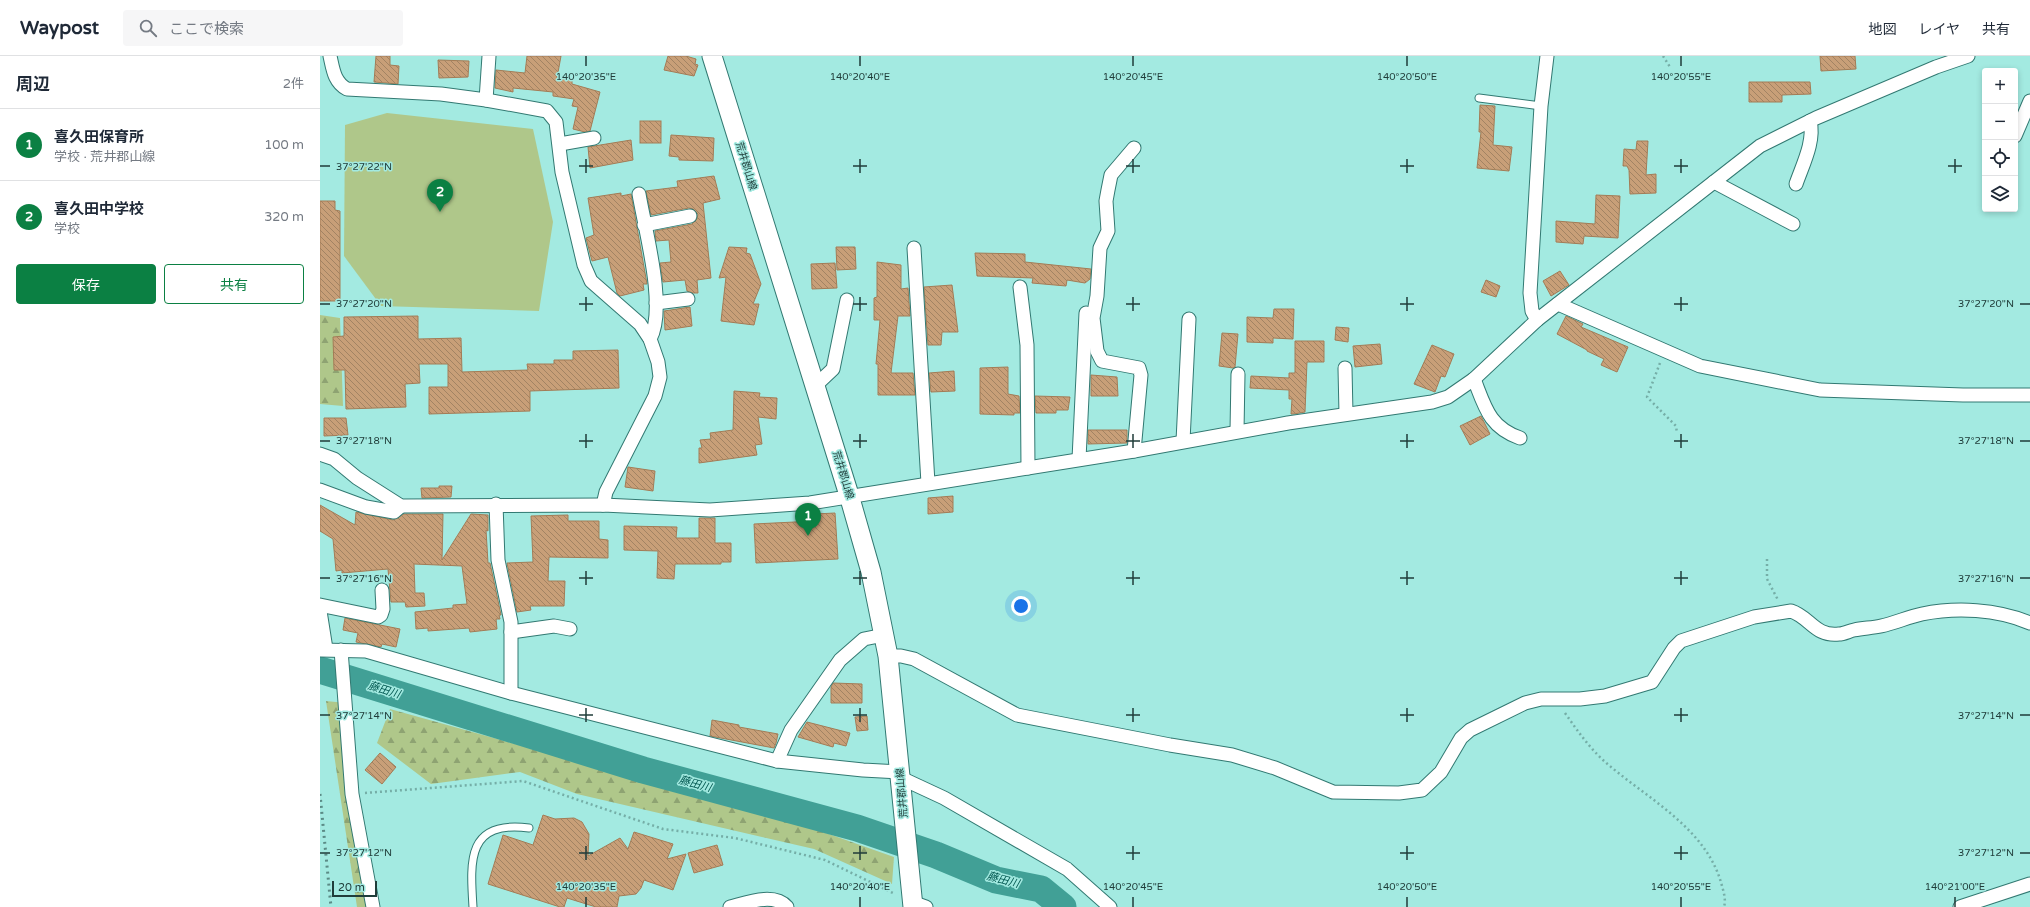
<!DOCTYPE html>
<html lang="ja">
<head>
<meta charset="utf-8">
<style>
	:root { --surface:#fff; --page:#f6f6f7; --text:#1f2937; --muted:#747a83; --line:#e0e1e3; --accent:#0b8043 }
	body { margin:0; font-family:"Varela Round","Noto Sans JP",sans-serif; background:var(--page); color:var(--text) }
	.controls { position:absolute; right:12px; top:12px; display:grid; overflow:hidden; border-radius:4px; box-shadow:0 2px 6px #0003 }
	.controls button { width:36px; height:36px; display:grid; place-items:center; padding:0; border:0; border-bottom:1px solid var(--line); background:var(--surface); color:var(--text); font:20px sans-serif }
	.scale { position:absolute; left:12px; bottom:10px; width:45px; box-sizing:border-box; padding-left:4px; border:2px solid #203d3a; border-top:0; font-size:11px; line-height:14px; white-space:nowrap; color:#203d3a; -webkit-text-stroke:3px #a3eae1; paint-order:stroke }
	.you { position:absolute; left:701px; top:550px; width:14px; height:14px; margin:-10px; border:3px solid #fff; border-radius:50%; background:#1a73e8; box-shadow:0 0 0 6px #1a73e833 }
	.badge { display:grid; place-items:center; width:26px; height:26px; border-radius:50%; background:var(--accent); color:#fff; font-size:13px; font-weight:700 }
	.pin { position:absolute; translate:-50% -33px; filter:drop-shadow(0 1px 2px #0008) }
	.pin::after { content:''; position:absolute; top:21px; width:14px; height:12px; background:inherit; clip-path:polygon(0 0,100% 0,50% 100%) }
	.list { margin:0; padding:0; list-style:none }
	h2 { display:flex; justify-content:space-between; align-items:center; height:52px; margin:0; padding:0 16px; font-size:17px }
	h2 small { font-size:13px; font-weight:400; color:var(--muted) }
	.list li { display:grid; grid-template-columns:26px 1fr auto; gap:12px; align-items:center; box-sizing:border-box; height:72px; padding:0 16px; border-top:1px solid var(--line) }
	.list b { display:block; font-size:15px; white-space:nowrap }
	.list p { margin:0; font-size:13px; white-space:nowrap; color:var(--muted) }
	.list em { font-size:13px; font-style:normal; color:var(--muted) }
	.actions { display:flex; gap:8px; padding:12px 16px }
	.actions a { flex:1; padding:9px 0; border:1px solid var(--accent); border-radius:4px; text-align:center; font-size:14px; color:var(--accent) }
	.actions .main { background:var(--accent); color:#fff }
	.icon { flex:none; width:22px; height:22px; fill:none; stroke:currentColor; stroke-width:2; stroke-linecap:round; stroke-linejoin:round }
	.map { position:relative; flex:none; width:1710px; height:851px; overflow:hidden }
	header { display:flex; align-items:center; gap:24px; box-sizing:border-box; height:56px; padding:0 20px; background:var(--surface); border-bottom:1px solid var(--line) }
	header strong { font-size:19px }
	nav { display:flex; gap:22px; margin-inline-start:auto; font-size:14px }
	.search { width:280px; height:36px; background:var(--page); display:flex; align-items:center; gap:10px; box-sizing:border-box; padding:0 14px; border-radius:4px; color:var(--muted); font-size:15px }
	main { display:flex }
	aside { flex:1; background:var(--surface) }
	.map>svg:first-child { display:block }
	.forest { fill:url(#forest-firs) }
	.pitch { fill:#afc78a }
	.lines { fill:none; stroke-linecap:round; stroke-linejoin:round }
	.river { stroke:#41a096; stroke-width:27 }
	.building { fill:url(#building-back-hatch); stroke:#a37c56 }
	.service-casing { stroke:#327972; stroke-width:9 }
	.minor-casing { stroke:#327972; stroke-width:15 }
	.secondary-casing { stroke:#327972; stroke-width:21 }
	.path { stroke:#75aea7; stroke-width:2.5; stroke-dasharray:2 3; stroke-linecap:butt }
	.service { stroke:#fff; stroke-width:7 }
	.minor { stroke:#fff; stroke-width:13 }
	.secondary { stroke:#fff; stroke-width:19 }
	.rail { stroke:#5b8b86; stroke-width:3; stroke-dasharray:2 4; stroke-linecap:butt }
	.ticks { fill:none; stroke:#203d3a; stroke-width:1.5 }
	.labels { text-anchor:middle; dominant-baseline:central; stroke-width:3; stroke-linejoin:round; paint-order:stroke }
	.street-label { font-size:10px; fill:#203d3a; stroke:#a3eae1 }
	.water-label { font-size:11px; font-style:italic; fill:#045952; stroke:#a3eae1 }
	.ticks-label { font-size:10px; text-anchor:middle; fill:#203d3a; stroke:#a3eae1; stroke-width:3; stroke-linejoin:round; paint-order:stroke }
</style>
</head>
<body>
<header>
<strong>Waypost</strong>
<div class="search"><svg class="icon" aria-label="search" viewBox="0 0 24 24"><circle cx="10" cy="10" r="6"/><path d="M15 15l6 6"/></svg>ここで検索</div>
<nav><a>地図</a><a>レイヤ</a><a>共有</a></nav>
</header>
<main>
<aside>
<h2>周辺<small>2件</small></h2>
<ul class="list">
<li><span class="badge">1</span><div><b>喜久田保育所</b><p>学校 · 荒井郡山線</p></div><em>100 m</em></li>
<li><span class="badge">2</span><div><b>喜久田中学校</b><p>学校</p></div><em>320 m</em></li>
</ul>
<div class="actions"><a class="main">保存</a><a>共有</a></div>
</aside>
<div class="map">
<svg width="1710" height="851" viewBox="0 0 1710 851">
	<defs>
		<pattern id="forest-firs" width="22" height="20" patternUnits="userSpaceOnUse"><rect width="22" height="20" fill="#afc78a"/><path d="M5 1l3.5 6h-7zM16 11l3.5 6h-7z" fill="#8ea372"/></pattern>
		<pattern id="building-back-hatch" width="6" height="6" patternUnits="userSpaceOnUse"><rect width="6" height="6" fill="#c89f78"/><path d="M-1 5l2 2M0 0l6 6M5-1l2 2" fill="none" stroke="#a28363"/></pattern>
	</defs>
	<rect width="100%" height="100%" fill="#a3eae1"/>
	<g class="forest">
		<path d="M0 259 20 262 23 350 0 348Z"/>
		<path d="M6 645 26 647 53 851H37Z"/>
		<path d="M70 653 472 765 574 801 572 828 494 793 257 738 200 716 111 728 57 687Z"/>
	</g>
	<path class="pitch" d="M67 57 213 73 233 166 219 255 61 250 24 200 25 69Z"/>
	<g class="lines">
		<path class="river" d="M0 614 323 714 537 772 616 799 676 824 721 833 743 851"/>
	</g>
	<g class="building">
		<path d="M56 0H70V9L79 10 78 28 54 26Z"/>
		<path d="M207 0H241L237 22 252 24V28L280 36 270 75 265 76 253 73 258 51 252 50 254 43 233 40V36L193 32V36L175 32 176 14 205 17Z"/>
		<path d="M348 0H366L376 3 375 8 378 9 374 20 344 14Z"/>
		<path d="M1500 0H1535L1536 13 1501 15Z"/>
		<path d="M118 4 149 5 148 21 119 22Z"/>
		<path d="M1429 26H1490L1491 38 1462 39V46H1429Z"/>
		<path d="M1160 49 1175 50 1173 89 1192 91 1189 115 1157 112 1161 76H1159Z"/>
		<rect x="320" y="65" width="21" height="22"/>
		<path d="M351 79 394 82 393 105 359 104V101L349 100Z"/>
		<path d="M311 84 313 104 270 112 268 91Z"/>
		<path d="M1317 85H1328L1326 119 1336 118V137L1310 138 1309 114 1307 110H1303L1304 93 1316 94Z"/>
		<path d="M394 120 400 143 383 147 391 222 377 224 378 237H373L367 235 365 224 343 226 340 207 351 206 349 184 336 185 335 175 372 168 377 163 378 158 373 153 369 152 331 159 326 135 358 131 357 125Z"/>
		<path d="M301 137V140L311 138 327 228H323L324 234 300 240 297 237 288 201 272 205 266 182 274 179 268 142Z"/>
		<path d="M1276 139 1300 140 1298 182 1264 180 1263 188 1236 186V165L1275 168Z"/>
		<path d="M0 145H15V154L20 155V245H0Z"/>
		<path d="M409 191 427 192 426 197 430 198 441 228 433 248H439L434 269 401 265 406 221 399 222Z"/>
		<path d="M516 191H535L536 213 517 214Z"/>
		<path d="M655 197 705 198V206L771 213 770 223 765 227 747 224 746 230 712 227 713 222 657 220Z"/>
		<path d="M557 206 581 209V233L588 232 590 260H578L571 317H593L595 339H558V308H556L560 264H554V242L557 241Z"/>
		<path d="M515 207 517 232 492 233 491 208Z"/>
		<path d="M1240 215 1249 229 1231 240 1223 225Z"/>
		<path d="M1166 224 1180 230 1176 241 1161 236Z"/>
		<path d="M632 229 638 276H622L621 289H608L604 231Z"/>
		<path d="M370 251 372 270 345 274 344 255Z"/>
		<path d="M954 253H974L973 283 953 282V287L927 286V261L953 262Z"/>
		<path d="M98 260V283L141 282 142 316 208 314 207 308H234V304H253V295L298 294 299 332 210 335V355L109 358V331H128V308H99L100 327 85 328 86 351 26 353 25 314H14L13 281 24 280V261Z"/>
		<path d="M1246 260 1263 268 1261 271 1308 291 1297 316 1281 309 1284 303 1267 295V294L1237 278Z"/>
		<path d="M1016 271 1029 272 1028 286 1015 284Z"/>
		<path d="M902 277 918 278 915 311 913 312 899 310Z"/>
		<path d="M975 285H1004V306H987L985 356 974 358H971L972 343H969V334L930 332 931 320 969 322V317H975Z"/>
		<path d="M1060 288 1062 308 1035 311 1033 290Z"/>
		<path d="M1112 289 1134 298 1125 321 1121 320 1115 336 1094 328Z"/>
		<path d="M688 311V338L699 340 700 357H694V359L660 358V312Z"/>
		<path d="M634 315 635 335 611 336 609 317Z"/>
		<path d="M771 319 797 321 798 340H771Z"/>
		<path d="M414 335 440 337 439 341 457 342 456 363 438 361 442 388 435 389 437 399 379 407V392H382L380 384 391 383 390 377 413 374Z"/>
		<path d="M715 340 750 341 748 354H736V357H716Z"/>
		<path d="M1161 360 1170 378 1150 389 1140 370Z"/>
		<path d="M4 362H26L28 379 4 380Z"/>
		<path d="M768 374H807V387L768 388Z"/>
		<path d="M308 411 335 415 333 435 305 431Z"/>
		<path d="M119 430H132L131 441 102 442 101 432H119Z"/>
		<path d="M633 440V456L608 458V442Z"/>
		<path d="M0 449 35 469 36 456 73 464 84 458H123L122 504 151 458 168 459V475L166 474 168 507H170L181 559H179L180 563H176L177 573 150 576 149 572 108 575V572L96 573 95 556 133 552V549L147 548 142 510 94 508 95 537H104L105 550 86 551 85 546H71L68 513 22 517V514L16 515 13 483 0 475Z"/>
		<path d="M515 457 518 503 436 507 434 468 495 465V458Z"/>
		<path d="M248 459V465H279V483L288 484V502L229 501 228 525H245L244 550H210L211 554 197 556 187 507 213 506 211 460Z"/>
		<path d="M379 462H395V487H411V506H401V508H355L354 523 337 522 338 495 304 494V470L357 471 356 482H379Z"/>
		<path d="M25 562 80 573 76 591 62 588 61 591 36 586 38 577 23 574Z"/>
		<path d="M513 627 542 628V647H511V631Z"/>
		<path d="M547 660 548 674 537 675 535 661Z"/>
		<path d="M392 664 419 669V671L458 678 456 687 454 692 390 680Z"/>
		<path d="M487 666 530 677 526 690 514 687 513 691 478 681Z"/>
		<path d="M60 697 76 711 62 728 45 714Z"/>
		<path d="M223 759 235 763 254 762 262 766 269 778 268 800 300 782 308 793 314 776 353 788 347 803 366 798 353 834 324 824 321 832 316 838 299 840 297 851H276L247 842 244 851H240L168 828 183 779 213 789Z"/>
		<path d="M397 789 403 809 374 817 368 797Z"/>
	</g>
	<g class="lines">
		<defs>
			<g id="service">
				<path d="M1159 42 1221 50"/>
				<path d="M153 851C150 804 147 764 209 772"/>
			</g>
			<g id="minor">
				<path d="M10 0C13 13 14 26 27 33L121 38 166 44 227 55 236 66 242 116 264 209 271 225 320 268 330 283 338 306 340 321 335 340 286 436 283 449"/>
				<path d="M166 44 169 0"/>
				<path d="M1695 80 1710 45"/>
				<path d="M240 88 274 82"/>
				<path d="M814 92 791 119 788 134 786 145 788 175 780 192 777 240 773 262 777 295 782 305 819 312 821 319 814 395"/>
				<path d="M1394 126 1473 168"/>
				<path d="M1476 128C1483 108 1495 85 1490 65"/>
				<path d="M319 138C325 174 347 252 330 283"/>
				<path d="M324 169 370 160"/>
				<path d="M594 192 608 427"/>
				<path d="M700 231 707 289 708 412"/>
				<path d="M336 247 368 243"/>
				<path d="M1238 248 1380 310 1500 334 1643 339H1710"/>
				<path d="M1217 264 1212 255 1210 237 1221 50 1227 0"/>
				<path d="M1025 312 1026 358"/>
				<path d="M1154 323C1165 351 1169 371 1200 382"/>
				<path d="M495 330 513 313 527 244"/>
				<path d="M917 375 918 318"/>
				<path d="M863 385 869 263"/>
				<path d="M0 398 14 403 37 422 81 450 283 449 390 454 490 447 814 395 968 367 1112 346 1128 341 1154 323 1217 264 1440 90 1496 62 1616 11 1648 0"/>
				<path d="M759 403 766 257"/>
				<path d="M0 434 46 451 74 456 81 450"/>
				<path d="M176 448 178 504 191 566V637"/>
				<path d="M0 549 58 561 61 559 63 553 62 534"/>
				<path d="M0 555 6 593"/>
				<path d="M191 576 234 570 250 573"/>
				<path d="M0 594 46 595 191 637 457 705 543 714 580 716"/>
				<path d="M21 594 32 738 53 851"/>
				<path d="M568 600H581L594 603 697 659 850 689 912 699 955 712 1013 736 1079 737 1102 734 1121 716 1141 682 1150 674 1205 647 1221 643H1260L1285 640 1332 626 1354 592 1361 585 1434 561 1471 555C1490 561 1495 581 1519 578 1524 578 1529 575 1534 574 1543 572 1552 572 1561 570 1575 567 1588 561 1602 558 1636 551 1677 553 1710 567"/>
				<path d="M457 705 471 674 520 604 544 583 564 579"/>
				<path d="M581 722 624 742 747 813 790 851"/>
				<path d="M592 846 606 851"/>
				<path d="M410 851C426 847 454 836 467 851"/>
				<path d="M1640 851 1710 828"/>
			</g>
			<path id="secondary" d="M392 0 529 439 551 516 568 600 593 851"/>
		</defs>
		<use href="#service" class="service-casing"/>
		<use href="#minor" class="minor-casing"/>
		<use href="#secondary" class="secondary-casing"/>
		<g class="path">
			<path d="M1343 0 1350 11"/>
			<path d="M1340 307 1327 341 1356 370 1357 377"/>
			<path d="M1447 503V523L1458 544"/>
			<path d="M1245 657C1257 674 1268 690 1283 704 1325 742 1387 771 1402 830 1404 837 1406 844 1404 851"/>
			<path d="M45 737 203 725 343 773 415 782 505 804 575 838"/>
		</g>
		<use href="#service" class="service"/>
		<use href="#minor" class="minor"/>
		<use href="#secondary" class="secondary"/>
		<path class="rail" d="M0 738 11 851"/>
	</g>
	<path class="ticks" d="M266 0V10M540 0V10M813 0V10M1087 0V10M1361 0V10M266 103V117M540 103V117M813 103V117M1087 103V117M1361 103V117M1635 103V117M0 110H10M259 110H273M533 110H547M806 110H820M1080 110H1094M1354 110H1368M1628 110H1642M266 241V255M540 241V255M813 241V255M1087 241V255M1361 241V255M0 248H10M259 248H273M533 248H547M806 248H820M1080 248H1094M1354 248H1368M1700 248H1710M266 378V392M540 378V392M813 378V392M1087 378V392M1361 378V392M0 385H10M259 385H273M533 385H547M806 385H820M1080 385H1094M1354 385H1368M1700 385H1710M266 515V529M540 515V529M813 515V529M1087 515V529M1361 515V529M0 522H10M259 522H273M533 522H547M806 522H820M1080 522H1094M1354 522H1368M1700 522H1710M266 652V666M540 652V666M813 652V666M1087 652V666M1361 652V666M0 659H10M259 659H273M533 659H547M806 659H820M1080 659H1094M1354 659H1368M1700 659H1710M266 790V804M540 790V804M813 790V804M1087 790V804M1361 790V804M0 797H10M259 797H273M533 797H547M806 797H820M1080 797H1094M1354 797H1368M1700 797H1710M266 841V851M540 841V851M813 841V851M1087 841V851M1361 841V851M1635 841V851"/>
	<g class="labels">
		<g class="street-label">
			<text transform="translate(426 110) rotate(73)">荒井郡山線</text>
			<text transform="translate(523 419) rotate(73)">荒井郡山線</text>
			<text transform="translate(582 737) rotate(-95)">荒井郡山線</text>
		</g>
		<g class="water-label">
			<text transform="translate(64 634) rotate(17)">藤田川</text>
			<text transform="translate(375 728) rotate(15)">藤田川</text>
			<text transform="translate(683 824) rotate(15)">藤田川</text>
		</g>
	</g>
	<g class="ticks-label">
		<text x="266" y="24">140°20'35"E</text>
		<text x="540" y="24">140°20'40"E</text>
		<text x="813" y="24">140°20'45"E</text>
		<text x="1087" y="24">140°20'50"E</text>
		<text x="1361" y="24">140°20'55"E</text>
		<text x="44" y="114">37°27'22"N</text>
		<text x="44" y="251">37°27'20"N</text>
		<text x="1666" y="251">37°27'20"N</text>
		<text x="44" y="388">37°27'18"N</text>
		<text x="1666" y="388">37°27'18"N</text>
		<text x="44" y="526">37°27'16"N</text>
		<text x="1666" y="526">37°27'16"N</text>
		<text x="44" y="663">37°27'14"N</text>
		<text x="1666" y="663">37°27'14"N</text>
		<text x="44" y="800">37°27'12"N</text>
		<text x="1666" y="800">37°27'12"N</text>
		<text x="266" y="834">140°20'35"E</text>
		<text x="540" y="834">140°20'40"E</text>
		<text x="813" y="834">140°20'45"E</text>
		<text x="1087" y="834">140°20'50"E</text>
		<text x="1361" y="834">140°20'55"E</text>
		<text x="1635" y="834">140°21'00"E</text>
	</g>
</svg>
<div class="controls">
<button>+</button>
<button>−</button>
<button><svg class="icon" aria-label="locate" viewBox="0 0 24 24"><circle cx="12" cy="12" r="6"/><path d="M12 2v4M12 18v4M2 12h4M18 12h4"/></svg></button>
<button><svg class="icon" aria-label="layers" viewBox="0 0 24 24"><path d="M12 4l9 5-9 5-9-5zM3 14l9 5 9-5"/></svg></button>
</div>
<div class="scale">20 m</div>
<div class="you"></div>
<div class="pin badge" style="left:488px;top:480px">1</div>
<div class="pin badge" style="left:120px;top:156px">2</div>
</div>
</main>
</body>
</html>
